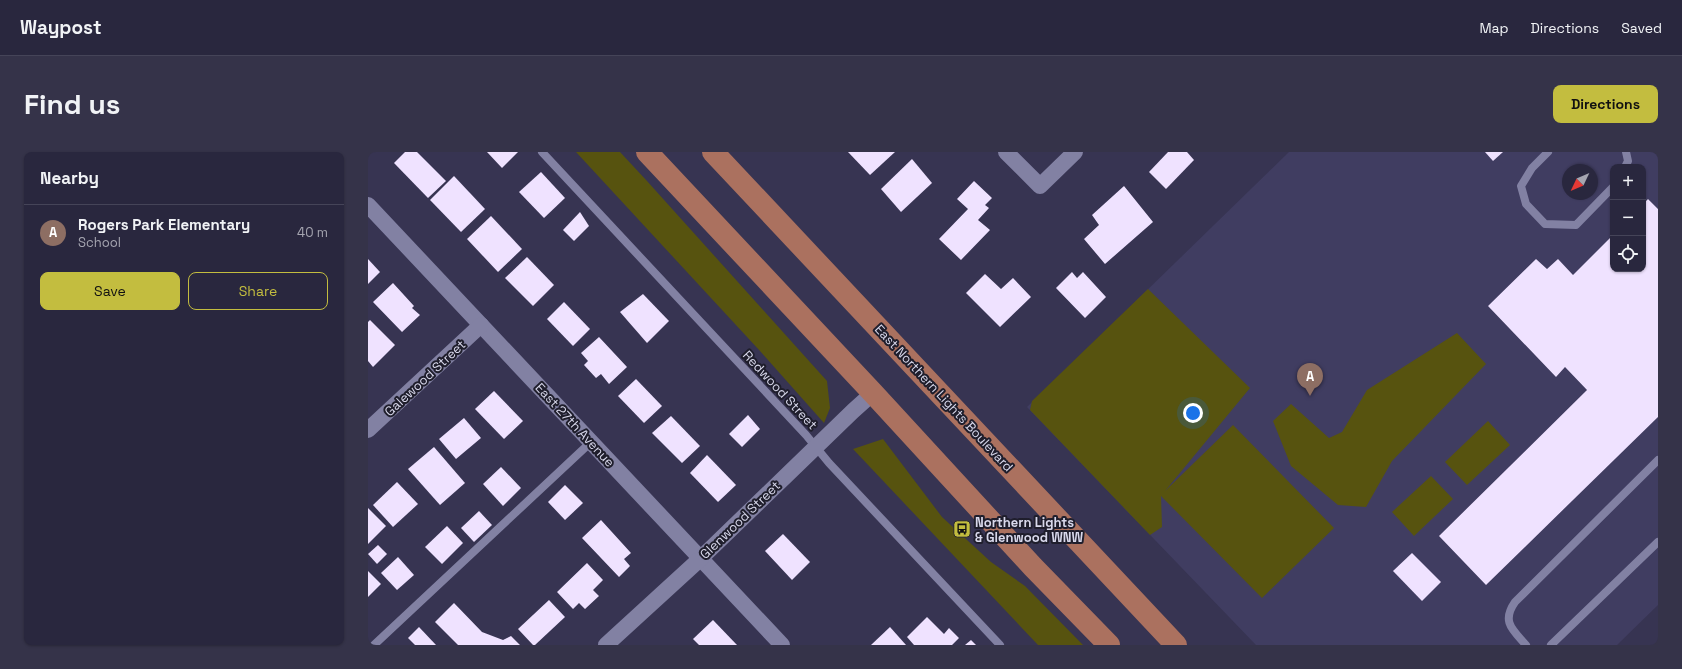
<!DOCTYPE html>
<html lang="en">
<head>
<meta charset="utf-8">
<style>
	:root { --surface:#29273e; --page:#353349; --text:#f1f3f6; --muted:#a5a5b0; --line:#454458; --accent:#c3bd3f }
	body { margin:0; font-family:"Space Grotesk",sans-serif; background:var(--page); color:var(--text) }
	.controls { position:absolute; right:12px; top:12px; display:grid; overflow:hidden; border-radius:8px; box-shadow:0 1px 3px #0004 }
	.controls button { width:36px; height:36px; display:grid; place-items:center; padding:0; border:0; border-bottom:1px solid var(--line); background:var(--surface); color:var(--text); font:20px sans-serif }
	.compass { position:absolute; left:1194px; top:12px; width:36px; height:36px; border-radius:50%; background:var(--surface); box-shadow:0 1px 3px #0004; rotate:226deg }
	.you { position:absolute; left:825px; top:261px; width:14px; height:14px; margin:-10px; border:3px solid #fff; border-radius:50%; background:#1a73e8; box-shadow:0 0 0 6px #1a73e833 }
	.badge { display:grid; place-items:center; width:26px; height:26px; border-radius:50%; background:var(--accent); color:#fff; font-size:13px; font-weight:700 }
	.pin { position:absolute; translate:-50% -33px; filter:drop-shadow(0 1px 2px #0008) }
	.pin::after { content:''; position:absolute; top:21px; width:14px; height:12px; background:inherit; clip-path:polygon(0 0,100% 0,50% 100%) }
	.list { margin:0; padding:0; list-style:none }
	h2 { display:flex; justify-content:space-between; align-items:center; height:52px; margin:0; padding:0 16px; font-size:17px }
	h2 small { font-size:13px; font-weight:400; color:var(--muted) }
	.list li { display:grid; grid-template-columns:26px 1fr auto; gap:12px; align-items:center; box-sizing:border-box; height:56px; padding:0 16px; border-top:1px solid var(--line) }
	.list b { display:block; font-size:15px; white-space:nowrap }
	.list p { margin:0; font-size:13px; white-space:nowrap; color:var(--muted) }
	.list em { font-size:13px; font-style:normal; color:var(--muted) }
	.actions { display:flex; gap:8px; padding:12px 16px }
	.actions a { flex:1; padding:9px 0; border:1px solid var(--accent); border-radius:8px; text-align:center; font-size:14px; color:var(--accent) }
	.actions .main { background:var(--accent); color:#111 }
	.icon { flex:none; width:22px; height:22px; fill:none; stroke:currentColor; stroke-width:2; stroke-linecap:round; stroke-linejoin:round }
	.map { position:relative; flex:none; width:1290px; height:493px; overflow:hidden; border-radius:8px }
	header { display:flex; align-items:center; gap:24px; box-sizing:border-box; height:56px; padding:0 20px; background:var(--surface); border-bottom:1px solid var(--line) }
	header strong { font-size:19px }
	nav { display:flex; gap:22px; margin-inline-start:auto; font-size:14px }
	.intro { display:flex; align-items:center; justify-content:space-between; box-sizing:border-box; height:96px; padding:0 24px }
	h1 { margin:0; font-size:28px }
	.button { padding:10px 18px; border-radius:8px; background:var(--accent); color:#111; font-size:14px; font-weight:700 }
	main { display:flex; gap:24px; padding:0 24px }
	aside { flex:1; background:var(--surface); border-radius:8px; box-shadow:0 1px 3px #0004 }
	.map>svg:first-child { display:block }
	.built { fill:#403d61; fill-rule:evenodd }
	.green { fill:#57530f }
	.building { fill:#efe2ff }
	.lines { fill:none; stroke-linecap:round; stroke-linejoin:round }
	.lane { stroke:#8281a3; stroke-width:8 }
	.street { stroke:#8281a3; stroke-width:16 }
	.primary { stroke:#ab715f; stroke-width:22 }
	.labels { text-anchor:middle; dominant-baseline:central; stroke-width:4; stroke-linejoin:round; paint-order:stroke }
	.street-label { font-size:13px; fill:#d8d8eb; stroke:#1f1e2c }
	.poi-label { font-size:13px; font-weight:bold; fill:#d8d8eb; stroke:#1f1e2c; text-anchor:start }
</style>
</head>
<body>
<header>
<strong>Waypost</strong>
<nav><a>Map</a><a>Directions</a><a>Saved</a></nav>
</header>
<div class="intro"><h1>Find us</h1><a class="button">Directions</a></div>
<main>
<aside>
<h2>Nearby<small></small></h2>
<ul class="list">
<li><span class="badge" style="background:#8d6e63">A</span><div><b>Rogers Park Elementary</b><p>School</p></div><em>40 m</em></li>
</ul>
<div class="actions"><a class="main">Save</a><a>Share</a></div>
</aside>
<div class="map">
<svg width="1290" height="493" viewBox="0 0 1290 493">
	<rect width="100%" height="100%" fill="#373452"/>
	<path class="built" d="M921 0H1290V57L1280 47 1275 52V15H1245V83L1205 123 1190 107 1179 117 1168 107 1120 154 1188 225 1197 215 1219 238 1071 384 1118 433 1290 265V453L1249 493H888L659 255ZM1200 18H1224V42H1200Z"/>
	<g class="green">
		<path d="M208 0H252L279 29 459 229 462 256 456 271 392 199Z"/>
		<path d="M780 137 882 236 797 339 865 273 966 376 894 446 793 344 794 375 782 383 662 258 664 249Z"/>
		<path d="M1089 181 1118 212 1024 309 998 355 970 353 923 314 905 269 923 252 961 286 974 280 999 238Z"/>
		<path d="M1120 269 1142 293 1099 333 1077 310Z"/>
		<path d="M515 287 574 365 623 410 657 434 715 493H670L485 297Z"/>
		<path d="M1063 324 1085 347 1046 384 1024 360Z"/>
	</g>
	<g class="building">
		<path d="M37 0H49L78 29 60 46 26 11Z"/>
		<path d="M119 0H150L134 16Z"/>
		<path d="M480 0H527L502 23Z"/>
		<path d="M800 0H819L826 8 798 37 781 20Z"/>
		<path d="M1117 0H1135L1125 9Z"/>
		<path d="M544 7 564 31 533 60 513 37Z"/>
		<path d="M173 20 197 46 176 66 151 40Z"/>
		<path d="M86 24 117 57 93 80 62 48Z"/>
		<path d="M606 29 624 46 617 53 621 56 610 68 622 78 593 108 571 87 600 57 589 47Z"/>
		<path d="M756 34 785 70 737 112 716 87 731 73 724 63Z"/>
		<path d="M1280 47 1290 57V265L1118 433 1071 384 1219 238 1197 215 1188 225 1120 154 1168 107 1179 117 1190 107 1205 123 1245 83V117H1275V52Z"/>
		<path d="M212 60 221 74 206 89 195 78Z"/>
		<path d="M123 64 154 97 130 120 99 87Z"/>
		<path d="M159 105 186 133 165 154 137 126Z"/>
		<path d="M0 107 12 120 0 132Z"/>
		<path d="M704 120 709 126 715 120 738 145 717 166 688 136Z"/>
		<path d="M617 122 633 137 645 126 663 145 632 175 598 141Z"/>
		<path d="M25 131 46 154 44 156 52 163 34 180 5 150Z"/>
		<path d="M275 142 301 169 279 191 252 160Z"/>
		<path d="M196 150 222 177 205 194 179 167Z"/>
		<path d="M2 168 27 193 5 215 0 209V170Z"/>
		<path d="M231 185 259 215 241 232 233 222 228 226 216 213 220 209 213 201Z"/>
		<path d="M268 227 294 254 276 271 250 244Z"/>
		<path d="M126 239 155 269 136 287 107 257Z"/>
		<path d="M380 263 392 277 374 295 361 282Z"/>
		<path d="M303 264 332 294 314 311 284 281Z"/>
		<path d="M96 266 113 286 88 307 71 287Z"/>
		<path d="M66 295 97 331 72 353 40 317Z"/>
		<path d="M339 303 368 333 350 350 322 321Z"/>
		<path d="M133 315 153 336 135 354 115 332Z"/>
		<path d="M29 330 50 352 25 375 5 353Z"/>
		<path d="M197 333 215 351 197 368 180 350Z"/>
		<path d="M0 356 18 374 0 392Z"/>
		<path d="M111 359 124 373 106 390 93 376Z"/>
		<path d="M233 368 263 401 256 407 262 414 251 425 214 386Z"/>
		<path d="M79 374 95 391 74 412 57 395Z"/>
		<path d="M415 382 442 410 424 428 397 399Z"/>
		<path d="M10 393 19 402 9 412 0 402Z"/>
		<path d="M1044 401 1073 430 1054 449 1025 419Z"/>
		<path d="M30 405 46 423 29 438 13 421Z"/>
		<path d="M219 411 235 428 225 438 231 444 217 457 211 451 205 457 189 440Z"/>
		<path d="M0 419 13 432 0 445Z"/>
		<path d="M181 448 197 465 167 493H165L150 477Z"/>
		<path d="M86 451 114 480 135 488 143 484 152 493H90L67 470Z"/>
		<path d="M559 465 576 482 581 476 591 486 584 493H546L539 485Z"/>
		<path d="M345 468 369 493H331L325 487Z"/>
		<path d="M51 475 68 493H47L40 486Z"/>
		<path d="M522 475 538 493H503Z"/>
		<path d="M603 488 608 493H597Z"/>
	</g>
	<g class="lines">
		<g class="lane">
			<path d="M174 0 438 283 461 311 632 493"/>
			<path d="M1180 0 1164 16 1153 34 1158 52 1177 72 1208 73 1245 35"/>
			<path d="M1257 15 1260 9 1258 0"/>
			<path d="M6 493 223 290"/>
			<path d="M1158 493C1145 478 1133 470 1147 450L1290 308"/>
			<path d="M1183 493 1290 390"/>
		</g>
		<g class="street">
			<path d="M638 0 672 34 707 0"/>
			<path d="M0 53 414 493"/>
			<path d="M0 278 113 173"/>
			<path d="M238 493 332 407 485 259 505 241"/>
		</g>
		<g class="primary">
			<path d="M279 0 505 241 665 415 741 493"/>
			<path d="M345 0 808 493"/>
		</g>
	</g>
	<defs>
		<symbol id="bus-square" viewBox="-11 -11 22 22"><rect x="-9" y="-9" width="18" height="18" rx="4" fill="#c3bd3f" stroke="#1f1e2c"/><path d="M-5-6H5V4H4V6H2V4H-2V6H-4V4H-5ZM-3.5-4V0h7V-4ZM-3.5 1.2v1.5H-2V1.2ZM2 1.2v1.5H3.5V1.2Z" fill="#111"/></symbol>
	</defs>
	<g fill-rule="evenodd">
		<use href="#bus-square" x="584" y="367" width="20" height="20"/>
	</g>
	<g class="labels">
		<g class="street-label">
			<text transform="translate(57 226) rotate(-43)">Galewood Street</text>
			<text transform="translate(412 238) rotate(47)">Redwood Street</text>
			<text transform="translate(576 246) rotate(47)">East Northern Lights Boulevard</text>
			<text transform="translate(207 273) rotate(47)">East 27th Avenue</text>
			<text transform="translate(372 368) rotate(-44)">Glenwood Street</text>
		</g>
		<g class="poi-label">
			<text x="607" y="370">Northern Lights<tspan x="607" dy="15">&amp; Glenwood WNW</tspan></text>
		</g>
	</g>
</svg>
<div class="controls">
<button>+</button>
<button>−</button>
<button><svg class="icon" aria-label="locate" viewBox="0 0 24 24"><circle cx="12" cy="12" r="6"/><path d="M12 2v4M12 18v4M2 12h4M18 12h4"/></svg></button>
</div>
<svg class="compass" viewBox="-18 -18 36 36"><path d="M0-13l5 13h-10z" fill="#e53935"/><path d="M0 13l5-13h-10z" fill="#a5a5b0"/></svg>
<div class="you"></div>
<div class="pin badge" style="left:942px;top:244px;background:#8d6e63">A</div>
</div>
</main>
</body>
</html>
